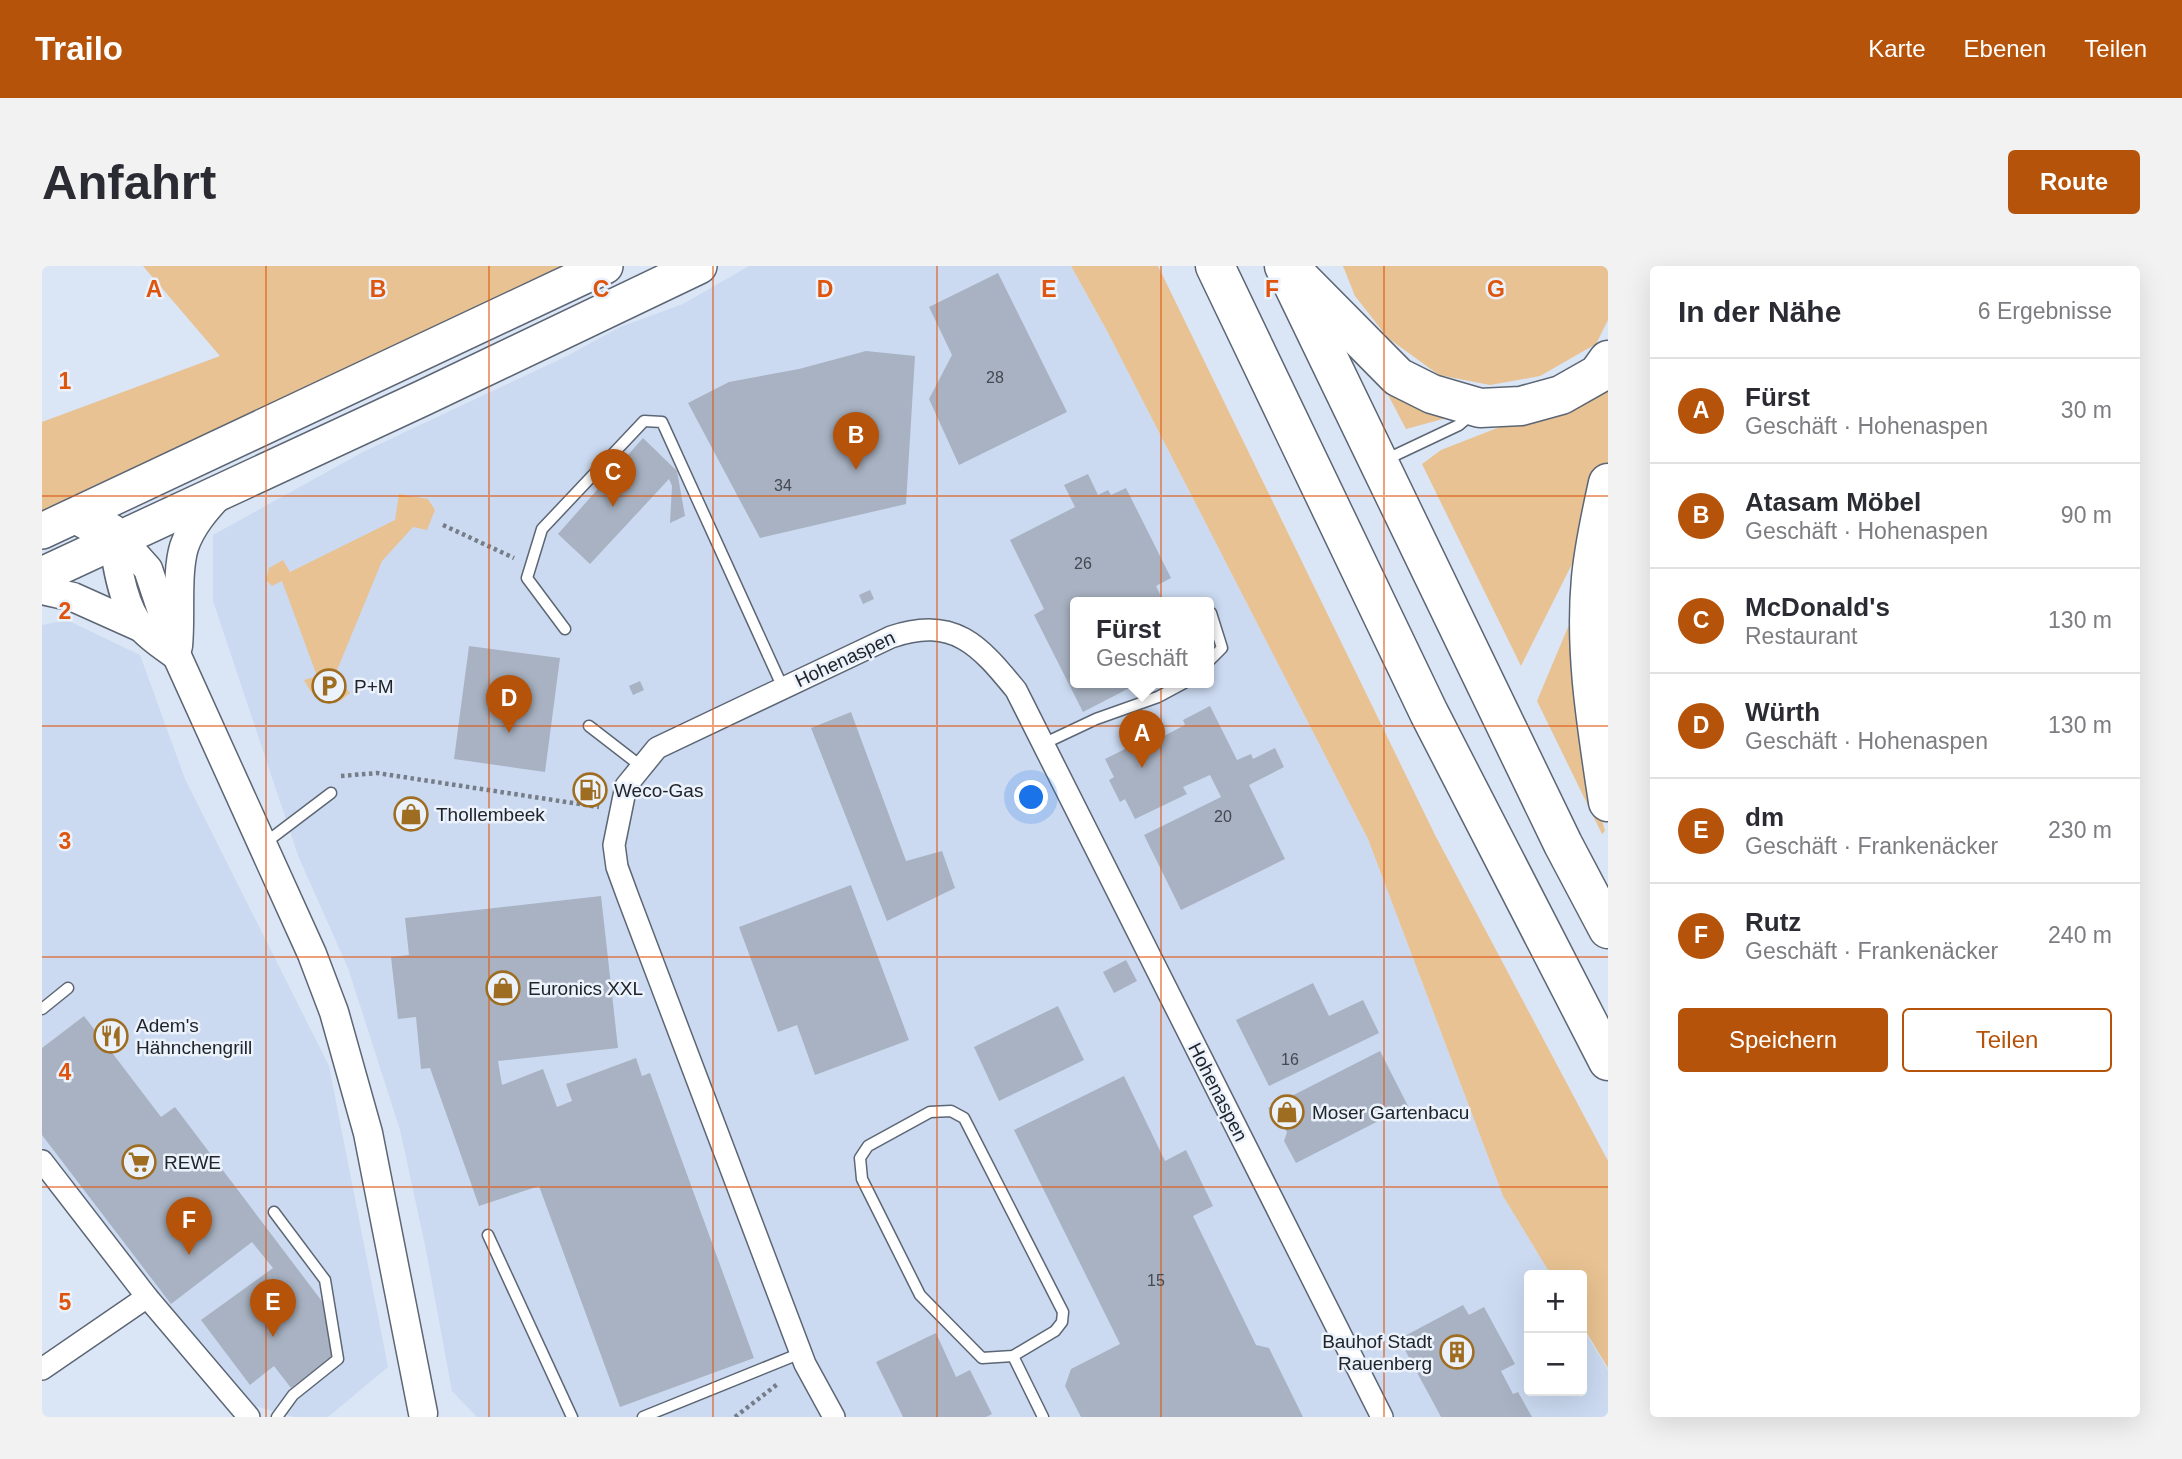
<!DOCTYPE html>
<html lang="de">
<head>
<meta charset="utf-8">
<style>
	:root { --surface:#fff; --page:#f2f2f3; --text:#2b2b33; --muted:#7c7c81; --line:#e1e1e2; --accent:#b45309 }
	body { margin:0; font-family:Helvetica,sans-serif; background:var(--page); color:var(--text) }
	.controls { position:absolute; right:21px; bottom:21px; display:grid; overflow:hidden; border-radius:7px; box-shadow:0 7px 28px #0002 }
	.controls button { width:63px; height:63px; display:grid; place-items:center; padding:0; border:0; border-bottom:2px solid var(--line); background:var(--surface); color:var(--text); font:35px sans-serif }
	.you { position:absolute; left:990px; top:532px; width:24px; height:24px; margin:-18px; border:5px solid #fff; border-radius:50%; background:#1a73e8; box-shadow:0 0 0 10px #1a73e833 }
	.badge { display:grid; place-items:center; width:46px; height:46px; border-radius:50%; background:var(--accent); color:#fff; font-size:23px; font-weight:700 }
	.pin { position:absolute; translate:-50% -58px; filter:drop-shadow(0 2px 4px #0008) }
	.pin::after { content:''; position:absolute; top:37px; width:24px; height:21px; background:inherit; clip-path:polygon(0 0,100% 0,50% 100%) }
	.popup { position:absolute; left:1028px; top:331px; width:144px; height:91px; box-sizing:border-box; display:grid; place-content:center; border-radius:7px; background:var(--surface); filter:drop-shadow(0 2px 5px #0005); font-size:23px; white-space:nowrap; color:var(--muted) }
	.popup b { font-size:26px; color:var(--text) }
	.popup::after { content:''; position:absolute; left:50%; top:100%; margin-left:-14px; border:14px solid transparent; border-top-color:var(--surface) }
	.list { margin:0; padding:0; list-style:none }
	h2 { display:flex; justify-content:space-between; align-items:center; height:91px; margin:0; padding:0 28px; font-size:30px }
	h2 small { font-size:23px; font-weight:400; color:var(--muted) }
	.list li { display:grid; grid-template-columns:46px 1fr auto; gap:21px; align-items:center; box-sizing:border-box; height:105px; padding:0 28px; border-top:2px solid var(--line) }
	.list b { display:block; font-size:26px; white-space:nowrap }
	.list p { margin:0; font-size:23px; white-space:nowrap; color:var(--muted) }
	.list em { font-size:23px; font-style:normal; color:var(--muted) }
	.actions { display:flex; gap:14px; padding:21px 28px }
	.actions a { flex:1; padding:16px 0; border:2px solid var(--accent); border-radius:7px; text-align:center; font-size:24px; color:var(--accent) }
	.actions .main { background:var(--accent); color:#fff }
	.map { position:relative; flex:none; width:1566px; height:1151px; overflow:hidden; border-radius:7px }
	header { display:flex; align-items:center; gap:42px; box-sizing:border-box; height:98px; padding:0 35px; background:var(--accent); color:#fff }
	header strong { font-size:33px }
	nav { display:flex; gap:38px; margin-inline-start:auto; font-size:24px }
	.intro { display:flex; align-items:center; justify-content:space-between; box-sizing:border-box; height:168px; padding:0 42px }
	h1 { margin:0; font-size:49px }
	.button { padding:18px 32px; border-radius:7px; background:var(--accent); color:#fff; font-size:24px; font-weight:700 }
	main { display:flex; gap:42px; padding:0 42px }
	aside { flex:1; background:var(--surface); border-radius:7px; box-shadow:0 7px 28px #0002 }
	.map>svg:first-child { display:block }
	.built { fill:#cbdaf1; fill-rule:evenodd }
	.green { fill:#e8c292 }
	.building { fill:#a8b2c2 }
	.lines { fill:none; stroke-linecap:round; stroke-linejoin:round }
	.service-casing { stroke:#5c6674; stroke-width:13 }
	.minor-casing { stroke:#5c6674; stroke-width:24 }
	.tertiary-casing { stroke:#5c6674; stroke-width:31 }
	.primary-casing { stroke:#5c6674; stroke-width:38 }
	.motorway-casing { stroke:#5c6674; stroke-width:41 }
	.path { stroke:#767d88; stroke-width:4.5; stroke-dasharray:3.5 3.5; stroke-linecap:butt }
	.service { stroke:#fff; stroke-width:10 }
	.minor { stroke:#fff; stroke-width:21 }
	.tertiary { stroke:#fff; stroke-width:28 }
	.primary { stroke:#fff; stroke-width:35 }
	.motorway { stroke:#fff; stroke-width:38 }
	.grid { fill:none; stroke:#de560e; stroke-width:2; stroke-opacity:0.55 }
	.labels { text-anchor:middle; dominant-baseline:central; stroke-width:5; stroke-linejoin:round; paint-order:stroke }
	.number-label { font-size:16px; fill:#434851 }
	.street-label { font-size:19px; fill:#21252b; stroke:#ebf2fc }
	.poi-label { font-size:19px; fill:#21252b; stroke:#ebf2fc; text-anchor:start }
	.grid-label { font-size:23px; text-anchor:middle; font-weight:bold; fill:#de560e; stroke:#ebf2fc; stroke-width:5; stroke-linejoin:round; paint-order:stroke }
</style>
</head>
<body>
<header>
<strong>Trailo</strong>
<nav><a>Karte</a><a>Ebenen</a><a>Teilen</a></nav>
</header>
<div class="intro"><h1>Anfahrt</h1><a class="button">Route</a></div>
<main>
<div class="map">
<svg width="1566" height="1151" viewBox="0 0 1566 1151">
	<rect width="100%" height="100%" fill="#dae5f5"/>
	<g class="built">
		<path d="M707 0H1029L1064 63 1326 573 1461 930 1509 1009H1487V1125H1540V1061L1566 1104V1151H435L410 1125 383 979 358 864 306 702 257 592 171 335V269L321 186 525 90 578 61 641 38ZM1034 336H1166V416H1034Z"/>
		<path d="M25 354 98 389 143 513 287 800 346 1101 286 1151H252L202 1137 0 882V359Z"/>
	</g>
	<g class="green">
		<path d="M101 0H531L54 219 0 247V156L178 90Z"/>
		<path d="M1029 0H1116L1393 569 1566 895V1102L1540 1059V1009H1509L1461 930 1326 573 1064 63Z"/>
		<path d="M1301 0H1566V54L1554 78 1498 110 1448 119 1397 109 1346 72 1313 30Z"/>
		<path d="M1566 112V196L1544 270 1479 400 1380 198 1399 184 1468 157Z"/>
		<path d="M1343 123 1408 151 1364 163Z"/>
		<path d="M357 228 386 233 393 244 385 264 371 261 340 295 293 409 308 427 298 435 269 426 262 414 275 410 240 315 230 320 224 314 227 302 241 294 248 306 353 254Z"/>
		<path d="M1529 354 1556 540 1563 565 1560 568 1495 435Z"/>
	</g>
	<g class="building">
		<path d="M956 7 1025 146 917 199 887 133 910 89 887 41Z"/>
		<path d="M824 85 873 90 864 238 718 272 646 137 687 116 757 103Z"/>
		<path d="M601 172 635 205 643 250 628 257 630 220 627 213 548 298 516 268Z"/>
		<path d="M1046 208 1056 229 1066 224 1069 229 1084 222 1129 312 1114 320 1122 336H1034V416H1099L1041 446 992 349 1002 343 968 274 1033 241 1022 219Z"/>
		<path d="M828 324 832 333 821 338 817 329Z"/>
		<path d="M427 380 518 392 503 506 412 493Z"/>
		<path d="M598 415 602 424 591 429 587 420Z"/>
		<path d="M1168 440 1195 494 1209 488 1211 493 1233 482 1242 501 1207 519 1243 593 1139 644 1102 569 1179 531 1168 509 1141 521 1145 528 1093 553 1083 533 1078 536 1067 514 1072 511 1063 493 1115 467 1118 472 1143 459 1141 454Z"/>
		<path d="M809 446 864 595 900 585 913 622 845 655 769 462Z"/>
		<path d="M809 619 867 774 773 809 755 759 736 766 697 661Z"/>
		<path d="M559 630 576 782 456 795 460 819 501 803 515 841 530 835 524 818 594 792 600 810 608 807 712 1092 578 1141 497 920 437 940 388 802 379 803 374 751 356 753 349 691 367 689 363 652Z"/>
		<path d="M1084 694 1095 715 1072 727 1061 706Z"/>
		<path d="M1271 717 1287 750 1321 734 1337 767 1227 820 1194 754Z"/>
		<path d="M1016 740 1042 794 957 835 932 781Z"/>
		<path d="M42 750 55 767 70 756 82 774 68 784 119 851 133 841 282 1038 293 1088 249 1122 232 1100 208 1119 159 1054 231 1002 210 976 129 1038 0 869V782Z"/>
		<path d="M1338 785 1366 840 1254 897 1242 875 1245 866 1239 855 1234 857 1226 842Z"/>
		<path d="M1082 810 1123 895 1144 884 1171 940 1151 950 1214 1079 1227 1082 1261 1151H1039L1023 1120 1029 1103 1078 1078 972 864Z"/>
		<path d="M1421 1039 1427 1049 1442 1041 1473 1098 1459 1105 1471 1128 1476 1126 1490 1151H1399L1357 1073Z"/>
		<path d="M894 1067 914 1111 928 1104 950 1148 944 1151H861L834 1096Z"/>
	</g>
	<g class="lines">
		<defs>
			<g id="service">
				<path d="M1343 194 1417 159 1430 148"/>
				<path d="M523 363 485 312 500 263 602 155 620 156 741 422"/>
				<path d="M1166 396 1180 382 1169 347"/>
				<path d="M547 460 600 501"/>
				<path d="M1001 478 1054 453 1116 431 1144 416"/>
				<path d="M223 577 289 527"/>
				<path d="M0 743 26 722"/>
				<path d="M909 845 922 852 1021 1046 1020 1056 1013 1065 971 1090 940 1092 878 1029 820 913 818 892 826 880 888 846Z"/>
				<path d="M232 946 283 1014 296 1093 251 1129 235 1151"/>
				<path d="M446 969 530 1151"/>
				<path d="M971 1090 1001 1151"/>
				<path d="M601 1151 759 1087"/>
			</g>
			<g id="minor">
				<path d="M0 895 105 1031 207 1151"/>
				<path d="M0 1103 105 1031"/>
				<path d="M792 1151 763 1098 586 631 575 601 572 579 584 520 615 482 849 371C912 349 938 380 974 424L1340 1151"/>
			</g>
			<g id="tertiary">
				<path d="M29 251 90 285 106 303 135 390 270 688 292 746 326 867 381 1147"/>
				<path d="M70 262C73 289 80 342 100 362 110 373 123 381 135 390"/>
				<path d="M0 324 31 331 98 361"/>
				<path d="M136 380C139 351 134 308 142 281 149 260 164 243 179 227"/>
			</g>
			<g id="primary">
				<path d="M0 265 563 0"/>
				<path d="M0 309 381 132 657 0"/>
			</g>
			<g id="motorway">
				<path d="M1173 0 1387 447 1566 795"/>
				<path d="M1242 0 1521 578 1566 663"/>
				<path d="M1258 12 1356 111 1390 128 1438 142 1479 140 1519 129 1556 108 1566 94"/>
				<path d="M1566 217C1559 249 1552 280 1549 312 1542 387 1555 462 1566 536"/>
			</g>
		</defs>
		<use href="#service" class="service-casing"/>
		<use href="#minor" class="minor-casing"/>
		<use href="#tertiary" class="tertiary-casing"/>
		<use href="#primary" class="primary-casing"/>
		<use href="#motorway" class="motorway-casing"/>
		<g class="path">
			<path d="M401 259 472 292"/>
			<path d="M299 510 335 507 557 541"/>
			<path d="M693 1151 737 1117"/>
		</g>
		<use href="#service" class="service"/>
		<use href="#minor" class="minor"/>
		<use href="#tertiary" class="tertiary"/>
		<use href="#primary" class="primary"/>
		<use href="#motorway" class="motorway"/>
	</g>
	<path class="grid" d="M224 0V1151M447 0V1151M671 0V1151M895 0V1151M1119 0V1151M1342 0V1151M0 230H1566M0 460H1566M0 691H1566M0 921H1566"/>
	<defs>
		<symbol id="parking-ring" viewBox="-11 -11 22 22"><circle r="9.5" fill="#ebf2fc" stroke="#9e6d21" stroke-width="1.5"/><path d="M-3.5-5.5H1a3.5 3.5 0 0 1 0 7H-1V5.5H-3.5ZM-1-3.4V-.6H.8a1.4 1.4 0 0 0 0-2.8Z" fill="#9e6d21"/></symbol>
		<symbol id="fuel-ring" viewBox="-11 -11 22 22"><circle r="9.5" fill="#ebf2fc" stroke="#9e6d21" stroke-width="1.5"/><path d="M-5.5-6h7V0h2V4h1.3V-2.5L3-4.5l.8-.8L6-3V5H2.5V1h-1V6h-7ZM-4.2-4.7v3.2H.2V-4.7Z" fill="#9e6d21"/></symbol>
		<symbol id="shop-ring" viewBox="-11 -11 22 22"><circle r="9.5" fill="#ebf2fc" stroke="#9e6d21" stroke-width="1.5"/><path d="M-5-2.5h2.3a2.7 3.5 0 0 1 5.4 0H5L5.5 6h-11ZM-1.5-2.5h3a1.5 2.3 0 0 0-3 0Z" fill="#9e6d21"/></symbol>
		<symbol id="restaurant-ring" viewBox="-11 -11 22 22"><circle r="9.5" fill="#ebf2fc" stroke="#9e6d21" stroke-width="1.5"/><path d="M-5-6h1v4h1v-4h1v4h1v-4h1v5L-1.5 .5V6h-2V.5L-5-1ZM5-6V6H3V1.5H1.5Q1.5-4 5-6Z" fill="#9e6d21"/></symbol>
		<symbol id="supermarket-ring" viewBox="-11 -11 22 22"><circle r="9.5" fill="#ebf2fc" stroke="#9e6d21" stroke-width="1.5"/><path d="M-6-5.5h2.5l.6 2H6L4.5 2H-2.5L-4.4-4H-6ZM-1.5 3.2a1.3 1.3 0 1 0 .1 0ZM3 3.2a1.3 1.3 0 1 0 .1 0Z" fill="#9e6d21"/></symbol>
		<symbol id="building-ring" viewBox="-11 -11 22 22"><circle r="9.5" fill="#ebf2fc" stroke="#9e6d21" stroke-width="1.5"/><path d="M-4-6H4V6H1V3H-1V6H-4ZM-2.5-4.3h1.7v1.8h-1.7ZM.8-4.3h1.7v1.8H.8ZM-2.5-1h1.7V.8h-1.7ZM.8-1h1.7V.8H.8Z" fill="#9e6d21"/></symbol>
	</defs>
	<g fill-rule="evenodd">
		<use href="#parking-ring" x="268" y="401" width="38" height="38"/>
		<use href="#fuel-ring" x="529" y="505" width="38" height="38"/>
		<use href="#shop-ring" x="350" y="529" width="38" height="38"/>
		<use href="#shop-ring" x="442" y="703" width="38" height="38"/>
		<use href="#restaurant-ring" x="50" y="751" width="38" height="38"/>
		<use href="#shop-ring" x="1226" y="827" width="38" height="38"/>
		<use href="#supermarket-ring" x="78" y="877" width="38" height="38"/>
		<use href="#building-ring" x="1396" y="1067" width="38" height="38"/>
	</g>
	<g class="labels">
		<g class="number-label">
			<text x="953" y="111">28</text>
			<text x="741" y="219">34</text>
			<text x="1041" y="297">26</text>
			<text x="1181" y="550">20</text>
			<text x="1248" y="793">16</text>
			<text x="1114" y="1014">15</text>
		</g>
		<g class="street-label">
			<text transform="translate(803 393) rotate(-25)">Hohenaspen</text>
			<text transform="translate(1176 826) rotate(63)">Hohenaspen</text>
		</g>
		<g class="poi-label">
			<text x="312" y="420">P+M</text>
			<text x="572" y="524">Weco-Gas</text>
			<text x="394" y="548">Thollembeek</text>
			<text x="486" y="722">Euronics XXL</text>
			<text x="94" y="759">Adem's<tspan x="94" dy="22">Hähnchengrill</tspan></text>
			<text x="1270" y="846">Moser Gartenbacu</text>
			<text x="122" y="896">REWE</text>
			<text x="1390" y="1075" text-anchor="end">Bauhof Stadt<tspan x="1390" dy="22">Rauenberg</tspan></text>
		</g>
	</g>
	<g class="grid-label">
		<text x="112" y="31">A</text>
		<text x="336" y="31">B</text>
		<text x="559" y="31">C</text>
		<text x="783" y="31">D</text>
		<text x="1007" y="31">E</text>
		<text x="1230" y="31">F</text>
		<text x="1454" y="31">G</text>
		<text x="23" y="123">1</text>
		<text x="23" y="353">2</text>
		<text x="23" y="583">3</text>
		<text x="23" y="814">4</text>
		<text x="23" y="1044">5</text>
	</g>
</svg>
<div class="controls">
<button>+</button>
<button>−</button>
</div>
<div class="you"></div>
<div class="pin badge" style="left:1100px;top:502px">A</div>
<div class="popup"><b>Fürst</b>Geschäft</div>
<div class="pin badge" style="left:814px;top:204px">B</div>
<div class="pin badge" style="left:571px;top:241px">C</div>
<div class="pin badge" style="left:467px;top:467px">D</div>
<div class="pin badge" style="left:231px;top:1071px">E</div>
<div class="pin badge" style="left:147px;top:989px">F</div>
</div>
<aside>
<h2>In der Nähe<small>6 Ergebnisse</small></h2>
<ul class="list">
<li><span class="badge">A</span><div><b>Fürst</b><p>Geschäft · Hohenaspen</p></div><em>30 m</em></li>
<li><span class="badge">B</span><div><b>Atasam Möbel</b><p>Geschäft · Hohenaspen</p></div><em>90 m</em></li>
<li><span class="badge">C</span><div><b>McDonald's</b><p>Restaurant</p></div><em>130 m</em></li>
<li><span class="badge">D</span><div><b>Würth</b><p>Geschäft · Hohenaspen</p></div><em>130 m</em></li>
<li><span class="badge">E</span><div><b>dm</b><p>Geschäft · Frankenäcker</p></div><em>230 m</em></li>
<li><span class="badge">F</span><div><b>Rutz</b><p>Geschäft · Frankenäcker</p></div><em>240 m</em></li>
</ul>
<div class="actions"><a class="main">Speichern</a><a>Teilen</a></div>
</aside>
</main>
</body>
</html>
